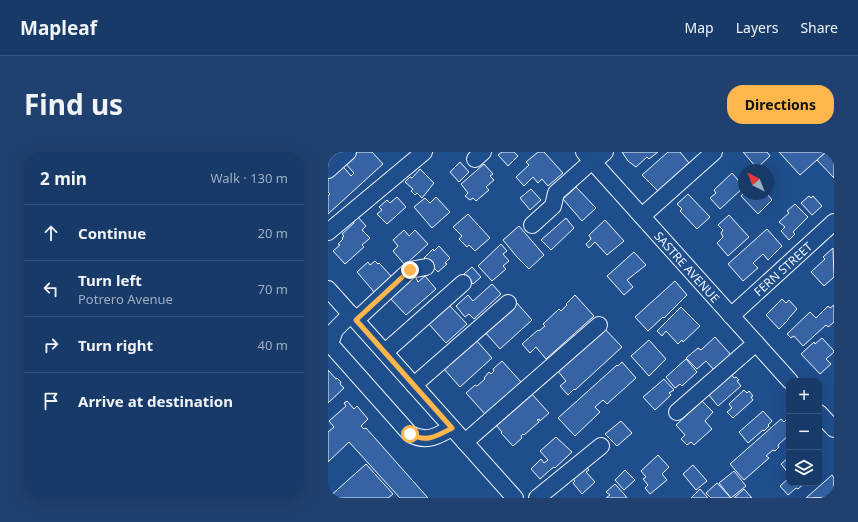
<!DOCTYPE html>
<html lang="en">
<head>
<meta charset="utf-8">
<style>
	:root { --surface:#173a69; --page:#20416f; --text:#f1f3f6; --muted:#9eadc0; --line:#36547d; --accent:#ffb74d }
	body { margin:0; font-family:"Noto Sans",sans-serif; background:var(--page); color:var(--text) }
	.controls { position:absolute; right:12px; bottom:12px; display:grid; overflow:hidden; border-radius:8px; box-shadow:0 4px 16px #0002 }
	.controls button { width:36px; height:36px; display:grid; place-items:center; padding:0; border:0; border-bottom:1px solid var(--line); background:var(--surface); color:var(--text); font:20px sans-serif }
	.compass { position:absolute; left:410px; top:12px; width:36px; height:36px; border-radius:50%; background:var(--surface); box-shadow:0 4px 16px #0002; rotate:318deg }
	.stop { position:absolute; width:12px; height:12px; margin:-9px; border:3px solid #ffb74d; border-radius:50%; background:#fff }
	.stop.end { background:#ffb74d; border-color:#fff; box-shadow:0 1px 4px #0008 }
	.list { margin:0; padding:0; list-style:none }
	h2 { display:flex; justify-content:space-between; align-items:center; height:52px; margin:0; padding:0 16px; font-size:17px }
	h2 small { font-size:13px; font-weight:400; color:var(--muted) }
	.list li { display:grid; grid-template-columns:26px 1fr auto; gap:12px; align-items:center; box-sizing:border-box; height:56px; padding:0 16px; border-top:1px solid var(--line) }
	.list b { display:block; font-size:15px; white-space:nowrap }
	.list p { margin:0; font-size:13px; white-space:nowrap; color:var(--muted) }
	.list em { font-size:13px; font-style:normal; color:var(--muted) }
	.icon { flex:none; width:22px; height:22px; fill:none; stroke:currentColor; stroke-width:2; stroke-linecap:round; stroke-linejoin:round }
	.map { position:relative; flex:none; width:506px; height:346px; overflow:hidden; border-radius:16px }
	header { display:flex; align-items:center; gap:24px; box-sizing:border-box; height:56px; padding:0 20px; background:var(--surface); border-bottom:1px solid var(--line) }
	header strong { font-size:19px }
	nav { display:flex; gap:22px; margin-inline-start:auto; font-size:14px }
	.intro { display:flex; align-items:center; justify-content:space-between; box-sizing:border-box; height:96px; padding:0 24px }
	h1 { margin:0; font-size:28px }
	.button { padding:10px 18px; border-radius:16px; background:var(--accent); color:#111; font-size:14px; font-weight:700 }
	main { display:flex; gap:24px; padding:0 24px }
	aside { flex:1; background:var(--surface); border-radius:16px; box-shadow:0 4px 16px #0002 }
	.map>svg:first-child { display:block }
	.building { fill:#3563a3; stroke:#f2f6ff }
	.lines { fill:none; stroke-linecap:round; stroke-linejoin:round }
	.minor-casing { stroke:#f2f6ff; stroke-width:18 }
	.minor { stroke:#1f4e8c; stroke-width:16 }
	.route { stroke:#ffb74d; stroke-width:5 }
	.labels { text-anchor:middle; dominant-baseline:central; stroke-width:3; stroke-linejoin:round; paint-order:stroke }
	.street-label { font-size:12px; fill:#f2f6ff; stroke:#1f4e8c }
</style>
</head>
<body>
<header>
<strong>Mapleaf</strong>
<nav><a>Map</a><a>Layers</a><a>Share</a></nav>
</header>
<div class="intro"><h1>Find us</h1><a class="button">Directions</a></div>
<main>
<aside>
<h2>2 min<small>Walk · 130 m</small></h2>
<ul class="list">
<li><svg class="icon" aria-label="ahead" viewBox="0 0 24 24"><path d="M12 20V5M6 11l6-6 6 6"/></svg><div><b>Continue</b></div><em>20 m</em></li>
<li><svg class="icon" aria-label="left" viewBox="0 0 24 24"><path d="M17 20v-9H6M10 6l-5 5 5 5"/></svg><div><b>Turn left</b><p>Potrero Avenue</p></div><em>70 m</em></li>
<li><svg class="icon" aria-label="right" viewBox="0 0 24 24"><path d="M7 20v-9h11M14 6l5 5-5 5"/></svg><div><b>Turn right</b></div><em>40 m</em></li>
<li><svg class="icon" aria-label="arrive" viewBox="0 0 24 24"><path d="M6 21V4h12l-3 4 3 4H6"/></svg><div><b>Arrive at destination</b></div></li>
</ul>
</aside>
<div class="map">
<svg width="506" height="346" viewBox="0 0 506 346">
	<rect width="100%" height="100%" fill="#1f4e8c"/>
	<g class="building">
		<path d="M27 0H44L55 12 0 62V44L2 42 0 40V24L13 12 23 24 26 21 16 10Z"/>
		<path d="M174 0H186L190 4 180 14 170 3Z"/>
		<path d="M210 0H216L235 21 220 34 214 27 210 31 205 25 196 34 188 25 201 13 198 10Z"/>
		<path d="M294 0H330L321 7 319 5 308 15 300 9Z"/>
		<path d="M340 0H352L361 11 330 39 314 23Z"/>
		<path d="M415 0H439L442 4 429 16Z"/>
		<path d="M451 0H498L472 23Z"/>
		<path d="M498 0H506V26L489 8Z"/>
		<path d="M132 10 141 20 131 30 122 20Z"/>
		<path d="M156 12 165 22 162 24 166 28 158 35 161 38 148 49 145 46 142 48 137 44 140 41 133 32Z"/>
		<path d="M92 17 106 31 94 46 89 41 87 43 83 39 85 37 77 30 82 25 84 26Z"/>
		<path d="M404 21 416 35 392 57 382 46 388 41 386 38Z"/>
		<path d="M248 35 268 56 254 69 235 47Z"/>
		<path d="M203 37 213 48 202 58 192 46Z"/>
		<path d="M416 41 434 43 439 42 444 48 430 62 413 44Z"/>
		<path d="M360 42 382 65 369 77 352 59 354 57 349 52Z"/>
		<path d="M481 44 483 46 485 44 494 54 484 63 473 51Z"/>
		<path d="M69 45 78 55 59 72 49 62 54 58 51 55 59 48 62 51Z"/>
		<path d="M108 45 122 60 104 76 86 55 97 46 102 51Z"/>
		<path d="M467 52 480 65 465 80 467 82 461 88 453 79 457 75 451 70 461 61 459 59Z"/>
		<path d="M140 62 162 86 147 99 141 93 139 95 131 87 134 84 125 75Z"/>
		<path d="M401 63 421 85 400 104 389 91 395 85 393 81 395 78 390 73Z"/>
		<path d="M30 65 38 74 34 78 42 86 34 93 36 95 17 112 5 99 12 93 10 92 15 87 14 86 16 84 14 82 26 71 25 69Z"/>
		<path d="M238 66 246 76 223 98 213 88Z"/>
		<path d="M277 68 296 89 279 103 267 90 261 96 258 92 263 87 261 83Z"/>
		<path d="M191 74 216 103 201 117 189 105 175 88Z"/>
		<path d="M439 77 454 94 440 108 435 102 425 111 430 116 415 129 400 112Z"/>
		<path d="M76 78 81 84 87 78 100 92 77 113 65 99 70 94 65 88Z"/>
		<path d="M173 92 179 99 175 102 181 109 175 114 178 117 164 129 150 114Z"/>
		<path d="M111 94 122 106 117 111 119 112 110 120 96 106 105 97 106 99Z"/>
		<path d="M505 96 506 125 496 134 483 120 497 107 495 105Z"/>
		<path d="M306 100 318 113 299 128 305 135 296 143 279 124Z"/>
		<path d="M47 109 50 112 51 111 64 125 47 141 29 120 40 110 42 113Z"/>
		<path d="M144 115 153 125 145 132 136 122Z"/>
		<path d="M87 124 90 130 97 124 108 137 78 163 61 145Z"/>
		<path d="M347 129 359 143 336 166 335 165 320 179 307 165Z"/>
		<path d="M164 132 173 142 146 167 141 162 137 165 128 154 140 143 145 149Z"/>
		<path d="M247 143 266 164 218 207 208 195 202 201 194 192 210 178 211 179 217 174 215 172 231 157 233 159 239 153 238 152Z"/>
		<path d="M454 147 458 151 461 148 469 157 460 167V168L451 177 438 163Z"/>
		<path d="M188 150 204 168 172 197 156 179Z"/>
		<path d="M120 152 139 172 118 191 100 171Z"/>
		<path d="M506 153V170L500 175 498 173 475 194 466 184 463 186 459 182 482 160 488 166 500 154 502 156Z"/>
		<path d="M353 155 372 174 355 190 354 188 350 192 338 179 334 184 329 179Z"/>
		<path d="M275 175 294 195 247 238 246 237 240 243 232 234 238 229 229 218Z"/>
		<path d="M387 185 404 204 387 219 378 209 369 217 358 206 370 196 373 198Z"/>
		<path d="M494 186 506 199V200L498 207 503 212 492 222 473 202 486 190 487 192Z"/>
		<path d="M147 187 164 206 132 235 115 216Z"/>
		<path d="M321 188 338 207 321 224 303 204Z"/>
		<path d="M358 207 369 220 354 234 352 232 347 236 338 225Z"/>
		<path d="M174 209 193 230 157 262 138 241 147 233 149 234 157 227 156 226 161 220 163 222 166 219 165 217Z"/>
		<path d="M294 210 308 226 279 252 275 248 267 255 272 260 247 284 230 266 289 213 290 214Z"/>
		<path d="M0 218 8 227 9 226 13 230 12 232 16 236 0 251Z"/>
		<path d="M403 222 406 226 408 225 411 228 409 229 413 234 390 254 380 242Z"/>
		<path d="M336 227 346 238 341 241 343 243 327 258 315 245Z"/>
		<path d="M416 238 419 241 421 239 425 244 423 245 425 248 405 266 399 260 404 256 401 252Z"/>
		<path d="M202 240 221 261 212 269 211 267 209 268 211 270 196 283 195 282 193 284 194 286 185 294 173 281 174 280 167 272Z"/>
		<path d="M19 249 26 257 29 254 40 267 33 274 36 277 38 276 100 346H72L21 290 0 310V280L6 275 1 269 18 254 16 251Z"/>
		<path d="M374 249 385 260 377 269 384 277 366 293 363 290 359 293 353 287 357 283 348 273Z"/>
		<path d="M435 259 444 269 440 273 441 274 436 279 435 278 420 291 411 280Z"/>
		<path d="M453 267 456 270 458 268 461 272V283L450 293 451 295 447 299 445 298 438 304 441 306 416 328 402 312Z"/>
		<path d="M293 269 304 281 289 294 277 282Z"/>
		<path d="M228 285 244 300 227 316 226 315 222 318 212 327 203 317 213 307 216 311 220 308 212 299Z"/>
		<path d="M330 303 341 315 334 322 339 328 322 342 317 336 320 333 315 327 318 325 313 319Z"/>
		<path d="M461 305V322L453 312Z"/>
		<path d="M38 312 65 342 60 346H0Z"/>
		<path d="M257 313 261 318 258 320 267 330 254 342 245 331 247 329 243 325Z"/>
		<path d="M365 313 379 329 368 338 355 322Z"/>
		<path d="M297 318 307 328 296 338 287 328Z"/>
		<path d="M406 319 418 334 403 346 391 331Z"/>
		<path d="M504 323 506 326 505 345 478 346Z"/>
		<path d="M461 326V331H477L470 337 468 336 460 343 452 334Z"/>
		<path d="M389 331 403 346H383L378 341Z"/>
		<path d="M287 332 296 342 299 346H278L282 343 278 340Z"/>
		<path d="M372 337 380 346H363Z"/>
		<path d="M416 337 424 346H406Z"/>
	</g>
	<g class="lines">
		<defs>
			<g id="minor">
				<path d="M256 0 462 229"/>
				<path d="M147 7 155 0"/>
				<path d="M265 10 277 0"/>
				<path d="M0 18 20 0"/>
				<path d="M314 64 386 0"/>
				<path d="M204 73 225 54 228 41 264 9"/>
				<path d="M0 80 96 0"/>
				<path d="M0 137 187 346"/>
				<path d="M23 162 7 178 2 192 82 282C99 291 109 284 124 276"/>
				<path d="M403 164 506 70"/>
				<path d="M28 168 82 118 98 115"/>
				<path d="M57 200 135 131"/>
				<path d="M86 233 180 151"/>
				<path d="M349 260 428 191"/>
				<path d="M491 261 506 277"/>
				<path d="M137 290 271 173"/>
				<path d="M209 346 273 294"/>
			</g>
		</defs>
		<use href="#minor" class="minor-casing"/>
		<use href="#minor" class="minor"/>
	</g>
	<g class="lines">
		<path class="route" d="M82 282C99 291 109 284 124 276L28 168 82 118"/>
	</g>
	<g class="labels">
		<g class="street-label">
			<text transform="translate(359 115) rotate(48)">SASTRE AVENUE</text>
			<text transform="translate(455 117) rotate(-42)">FERN STREET</text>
		</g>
	</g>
</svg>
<div class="controls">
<button>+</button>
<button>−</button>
<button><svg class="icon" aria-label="layers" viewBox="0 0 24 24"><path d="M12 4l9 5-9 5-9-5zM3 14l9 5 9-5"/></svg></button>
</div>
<svg class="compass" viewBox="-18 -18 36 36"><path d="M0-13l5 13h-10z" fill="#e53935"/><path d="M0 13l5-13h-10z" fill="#9eadc0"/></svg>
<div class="stop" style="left:82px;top:282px"></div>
<div class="stop end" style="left:82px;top:118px"></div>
</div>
</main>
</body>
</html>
